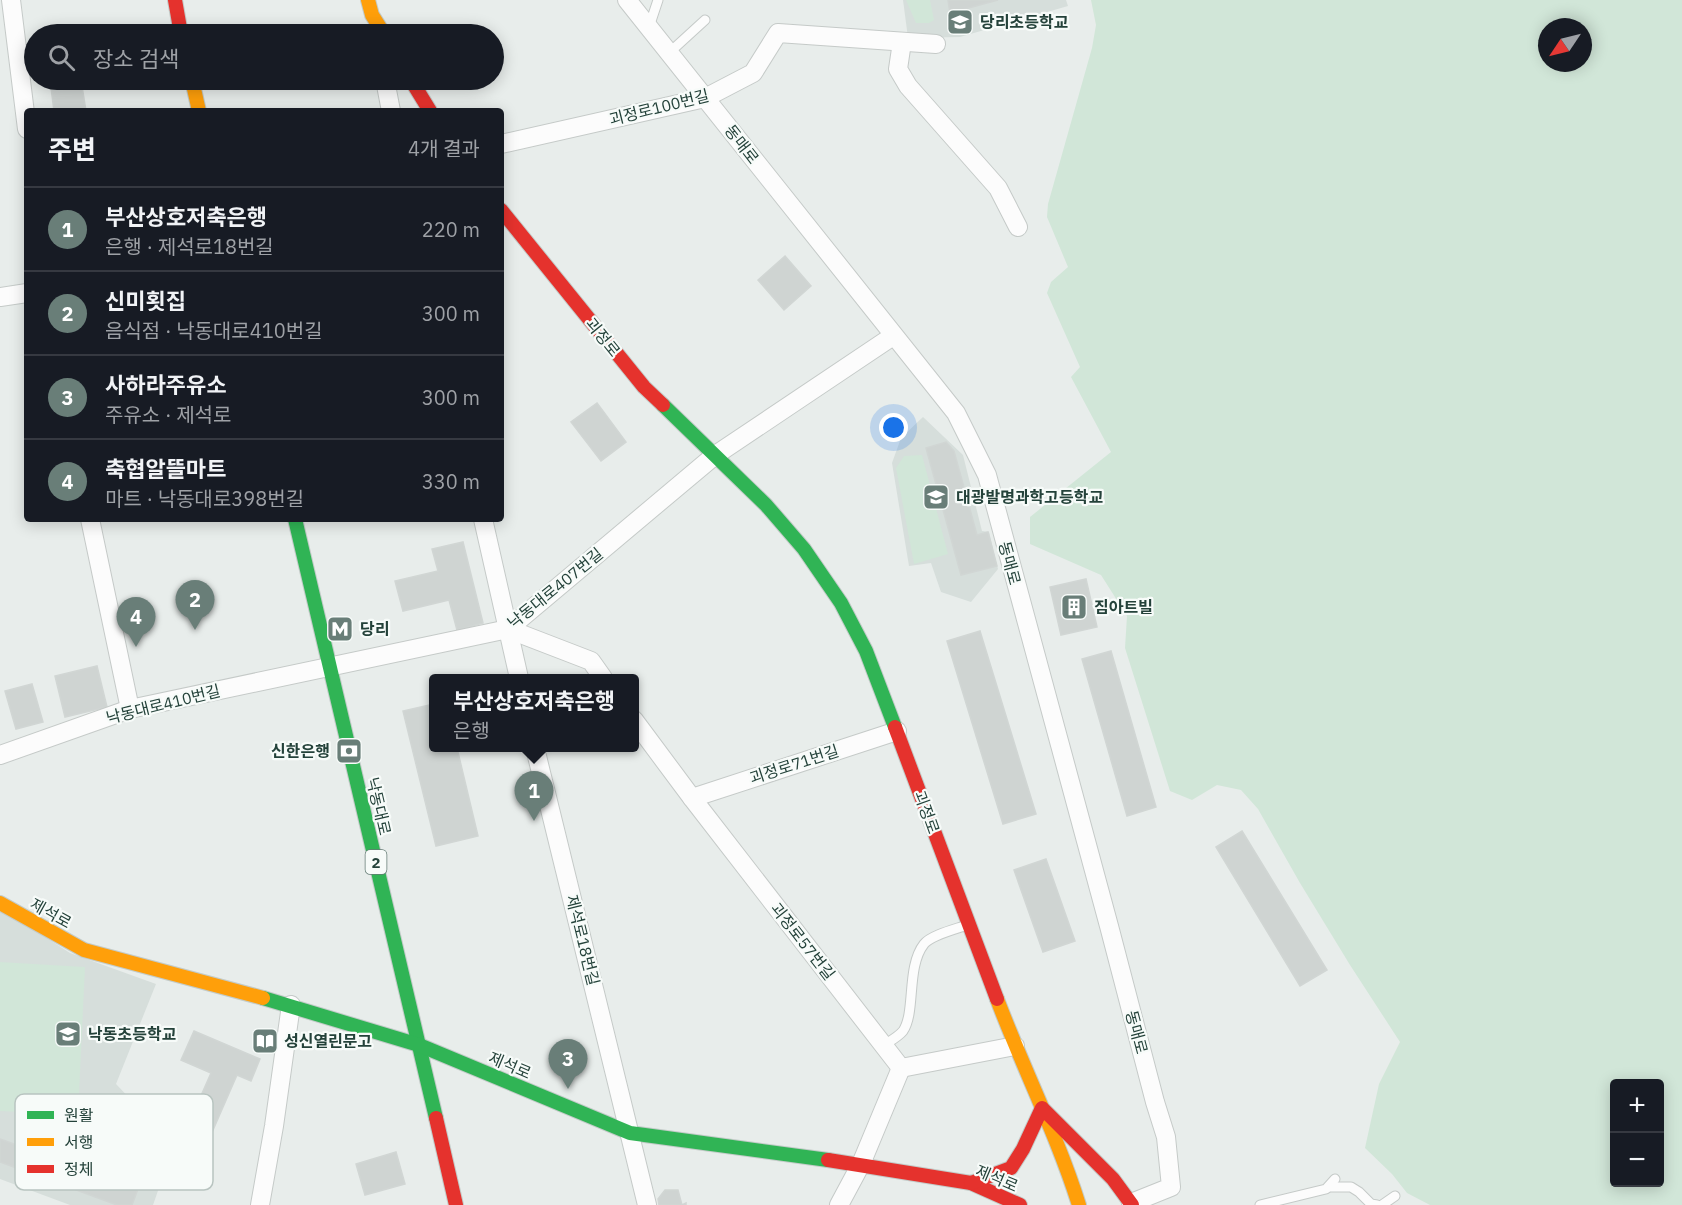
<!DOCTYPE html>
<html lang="ko">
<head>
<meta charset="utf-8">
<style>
	:root { --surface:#171b24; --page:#242831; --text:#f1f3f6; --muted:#9ea1a6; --line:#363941; --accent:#697e78 }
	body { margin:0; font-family:"IBM Plex Sans","Noto Sans KR",sans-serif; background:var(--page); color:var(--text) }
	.controls { position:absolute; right:18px; bottom:18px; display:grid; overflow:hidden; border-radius:6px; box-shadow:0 3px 15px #0003 }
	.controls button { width:54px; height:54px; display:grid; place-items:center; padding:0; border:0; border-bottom:2px solid var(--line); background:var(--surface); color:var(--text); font:30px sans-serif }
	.compass { position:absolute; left:1538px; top:18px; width:54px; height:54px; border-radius:50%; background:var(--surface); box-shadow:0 3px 15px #0003; rotate:235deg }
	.you { position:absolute; left:894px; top:428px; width:21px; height:21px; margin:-15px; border:4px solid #fff; border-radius:50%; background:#1a73e8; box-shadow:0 0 0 9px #1a73e833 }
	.badge { display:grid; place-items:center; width:39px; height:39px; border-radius:50%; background:var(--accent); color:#fff; font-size:20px; font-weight:700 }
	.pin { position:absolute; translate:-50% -50px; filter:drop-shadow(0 2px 3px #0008) }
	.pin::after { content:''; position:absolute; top:32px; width:21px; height:18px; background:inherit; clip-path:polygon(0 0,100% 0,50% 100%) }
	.popup { position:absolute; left:429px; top:674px; width:210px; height:78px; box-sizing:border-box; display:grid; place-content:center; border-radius:6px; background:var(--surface); filter:drop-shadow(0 2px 4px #0005); font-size:20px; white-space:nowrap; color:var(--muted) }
	.popup b { font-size:22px; color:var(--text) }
	.popup::after { content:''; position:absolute; left:50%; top:100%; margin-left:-12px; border:12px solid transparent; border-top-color:var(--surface) }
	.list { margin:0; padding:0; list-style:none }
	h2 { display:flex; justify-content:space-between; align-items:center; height:78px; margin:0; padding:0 24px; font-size:26px }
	h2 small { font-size:20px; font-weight:400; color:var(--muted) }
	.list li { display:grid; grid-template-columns:39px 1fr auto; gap:18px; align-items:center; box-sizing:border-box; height:84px; padding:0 24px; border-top:2px solid var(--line) }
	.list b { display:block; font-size:22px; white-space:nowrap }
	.list p { margin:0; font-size:20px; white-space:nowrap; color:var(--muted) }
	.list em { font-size:20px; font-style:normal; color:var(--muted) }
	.icon { flex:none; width:33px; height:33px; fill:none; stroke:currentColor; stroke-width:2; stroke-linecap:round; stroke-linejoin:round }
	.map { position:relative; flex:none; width:1682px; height:1205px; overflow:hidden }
	.search { position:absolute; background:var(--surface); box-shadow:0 3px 15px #0003; left:24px; top:24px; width:480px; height:66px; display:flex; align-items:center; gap:15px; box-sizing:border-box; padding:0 21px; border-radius:33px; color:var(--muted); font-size:22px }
	.panel { position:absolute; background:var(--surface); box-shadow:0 3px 15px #0003; left:24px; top:108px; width:480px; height:414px; border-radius:6px }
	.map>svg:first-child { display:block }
	.built { fill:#d6dedb }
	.green { fill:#d1e6d8; fill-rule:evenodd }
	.building { fill:#cfd4d2; stroke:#d1d6d4; stroke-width:1.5 }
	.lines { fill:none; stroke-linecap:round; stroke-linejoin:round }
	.lane-casing { stroke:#c5cac8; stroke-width:11 }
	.street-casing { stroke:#c5cac8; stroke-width:20 }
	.fast-casing { stroke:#c3cbc8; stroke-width:16 }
	.slow-casing { stroke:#c3cbc8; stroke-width:16 }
	.jam-casing { stroke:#c3cbc8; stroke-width:16 }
	.lane { stroke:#fcfcfc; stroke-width:9 }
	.street { stroke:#fcfcfc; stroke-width:18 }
	.fast { stroke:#30b455; stroke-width:14 }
	.slow { stroke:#ff9f0a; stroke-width:14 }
	.jam { stroke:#e5322d; stroke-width:14 }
	.labels { text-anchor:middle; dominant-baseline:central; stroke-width:4.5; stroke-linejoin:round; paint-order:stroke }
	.shield { fill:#f7fbf9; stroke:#637a73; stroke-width:1.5 }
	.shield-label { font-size:15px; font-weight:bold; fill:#24423a }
	.poi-label { font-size:16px; font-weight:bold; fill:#24423a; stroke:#f7fbf9; text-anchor:start }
	.street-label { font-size:16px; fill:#24423a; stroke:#f7fbf9 }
	.key { fill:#f7fbf9; stroke:#b8c4c0; stroke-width:1.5 }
	.key-label { font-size:16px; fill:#24423a }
</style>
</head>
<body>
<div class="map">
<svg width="1682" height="1205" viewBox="0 0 1682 1205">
	<rect width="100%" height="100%" fill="#e8edeb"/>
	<g class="built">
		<path d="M903 0H1066L1068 6 960 37 908 38Z"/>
		<path d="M923 417 963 455 982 531 989 532 998 569 971 602 941 592 931 563 909 566 892 463 901 438Z"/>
		<path d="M0 908 70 953 156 984 116 1084 174 1145 153 1205H70L0 1179Z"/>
	</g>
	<g class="green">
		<path d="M906 0H930L934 20 929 23H916Z"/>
		<path d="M1091 0H1682V1205H1430L1407 1193 1392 1174 1365 1148 1379 1084 1400 1042 1350 965 1300 883 1258 809 1241 790 1217 785 1192 800 1170 791 1125 648 1127 616 1101 575 1030 544V517L1111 452 1071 377 1080 367 1047 293 1051 282 1068 267 1047 217 1048 204 1092 48 1096 25ZM1547 27H1583V63H1547ZM1614 1084H1660V1182H1614Z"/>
		<path d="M922 455 948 554 914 564 896 468 904 456Z"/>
		<path d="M0 962 85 967 78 1115 0 1111Z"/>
	</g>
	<g class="building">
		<path d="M948 0H998L950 13Z"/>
		<path d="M50 80H81L86 111H54Z"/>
		<path d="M785 256 811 286 784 310 758 280Z"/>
		<path d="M597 403 626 442 601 461 571 422Z"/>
		<path d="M946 442 954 451 977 535 988 532 997 566 961 575 926 448Z"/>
		<path d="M463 542 483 623 457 630 449 600 403 611 395 581 438 571 432 549Z"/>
		<path d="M1086 579 1097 627 1061 635 1050 587Z"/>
		<path d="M980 631 1036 814 1003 824 947 641Z"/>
		<path d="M1111 651 1156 807 1127 816 1082 659Z"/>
		<path d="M97 666 107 707 65 717 55 676Z"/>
		<path d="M32 684 43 722 16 729 5 691Z"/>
		<path d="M434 704V748H457L478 836 436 846 403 711Z"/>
		<path d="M1242 831 1327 970 1300 986 1216 847Z"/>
		<path d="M1046 859 1075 941 1043 952 1014 870Z"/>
		<path d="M194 1031 260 1059 251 1081 237 1075 203 1153 180 1143 211 1073 181 1060Z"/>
		<path d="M0 1139 118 1181 128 1150 149 1160 132 1205H117L0 1162Z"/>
		<path d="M396 1152 405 1184 365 1195 356 1164Z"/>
		<path d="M665 1190H678L682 1205 686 1203V1205H659L658 1199Z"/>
	</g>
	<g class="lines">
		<defs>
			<g id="lane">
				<path d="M649 27 658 0"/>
				<path d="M670 52 705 20"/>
				<path d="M884 1045C890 1041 898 1037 903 1031 916 1012 906 967 924 944 931 935 956 929 967 925"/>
				<path d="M1329 1187H1351L1359 1192 1371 1204 1377 1205"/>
				<path d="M1260 1205 1326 1189 1335 1179"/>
				<path d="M1382 1205 1395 1196"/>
			</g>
			<g id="street">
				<path d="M11 0 27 129"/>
				<path d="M627 0 956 413 987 475 1109 926 1155 1102 1166 1137 1171 1187 1131 1203"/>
				<path d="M902 42 898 69 908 86 998 188 1018 227"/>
				<path d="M385 80 391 111"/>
				<path d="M501 144 705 98 753 73 778 33 936 44"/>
				<path d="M0 297 27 293"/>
				<path d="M90 519 130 709"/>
				<path d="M483 519 519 678"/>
				<path d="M508 629 591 661 603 678"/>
				<path d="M634 720 692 798 901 1068 1015 1046"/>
				<path d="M535 748 647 1205"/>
				<path d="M0 755 130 709 508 629 714 456 893 336"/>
				<path d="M692 798 897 731"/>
				<path d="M260 1205 274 1126 291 1005"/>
				<path d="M839 1205 861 1164 901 1068"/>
			</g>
			<g id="fast">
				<path d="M663 405 766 505 804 549 841 603 866 651 895 727"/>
				<path d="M295 519 436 1118"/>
				<path d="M263 998 419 1045 630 1133 828 1160"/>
			</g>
			<g id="slow">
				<path d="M368 0 372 15 384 34"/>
				<path d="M192 80 199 111"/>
				<path d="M0 903 84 950 263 998"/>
				<path d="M997 999C1023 1068 1057 1135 1079 1205"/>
			</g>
			<g id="jam">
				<path d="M175 0 181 34"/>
				<path d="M411 80 430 111"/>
				<path d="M501 210 644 387 663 405"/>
				<path d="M895 727 997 999"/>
				<path d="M436 1118 456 1205"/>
				<path d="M828 1160 971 1183 1020 1205"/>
				<path d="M971 1183 1011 1168 1023 1149 1042 1108 1113 1179 1132 1205"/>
			</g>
		</defs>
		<use href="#lane" class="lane-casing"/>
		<use href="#street" class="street-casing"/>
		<use href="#fast" class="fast-casing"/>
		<use href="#slow" class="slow-casing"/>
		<use href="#jam" class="jam-casing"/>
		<use href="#lane" class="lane"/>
		<use href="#street" class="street"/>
		<use href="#fast" class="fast"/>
		<use href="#slow" class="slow"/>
		<use href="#jam" class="jam"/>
	</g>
	<defs>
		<symbol id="school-square" viewBox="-11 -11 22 22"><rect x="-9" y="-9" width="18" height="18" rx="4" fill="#697e78" stroke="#f7fbf9"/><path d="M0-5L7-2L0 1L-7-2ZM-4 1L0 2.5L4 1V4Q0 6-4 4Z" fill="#fff"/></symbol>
		<symbol id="building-square" viewBox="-11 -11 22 22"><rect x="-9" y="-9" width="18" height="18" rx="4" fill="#697e78" stroke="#f7fbf9"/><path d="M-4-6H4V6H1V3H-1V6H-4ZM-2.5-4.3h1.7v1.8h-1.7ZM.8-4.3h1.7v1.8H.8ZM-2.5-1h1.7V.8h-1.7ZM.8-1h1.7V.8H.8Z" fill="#fff"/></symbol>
		<symbol id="metro-square" viewBox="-11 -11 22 22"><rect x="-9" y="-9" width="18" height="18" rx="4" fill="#697e78" stroke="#f7fbf9"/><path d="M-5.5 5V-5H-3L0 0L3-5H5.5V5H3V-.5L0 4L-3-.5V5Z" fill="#fff"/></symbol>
		<symbol id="bank-square" viewBox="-11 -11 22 22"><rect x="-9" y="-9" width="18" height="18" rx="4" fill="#697e78" stroke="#f7fbf9"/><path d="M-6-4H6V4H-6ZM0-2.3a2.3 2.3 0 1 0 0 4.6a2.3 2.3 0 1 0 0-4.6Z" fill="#fff"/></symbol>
		<symbol id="library-square" viewBox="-11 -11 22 22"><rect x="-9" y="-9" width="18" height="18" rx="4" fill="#697e78" stroke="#f7fbf9"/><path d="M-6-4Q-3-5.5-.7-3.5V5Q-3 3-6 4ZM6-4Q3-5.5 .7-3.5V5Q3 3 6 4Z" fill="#fff"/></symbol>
	</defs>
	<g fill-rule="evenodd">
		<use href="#school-square" x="945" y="7" width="30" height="30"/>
		<use href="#school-square" x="921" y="482" width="30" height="30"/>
		<use href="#building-square" x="1059" y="592" width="30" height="30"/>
		<use href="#metro-square" x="325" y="614" width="30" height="30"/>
		<use href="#bank-square" x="334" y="736" width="30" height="30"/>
		<use href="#school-square" x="53" y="1019" width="30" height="30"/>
		<use href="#library-square" x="250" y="1026" width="30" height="30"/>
	</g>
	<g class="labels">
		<rect class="shield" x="365.5" y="850" width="21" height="24" rx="4.5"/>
		<g class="shield-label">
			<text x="376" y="862">2</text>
		</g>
		<g class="poi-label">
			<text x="980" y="22">당리초등학교</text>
			<text x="956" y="497">대광발명과학고등학교</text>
			<text x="1094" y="607">짐아트빌</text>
			<text x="360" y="629">당리</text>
			<text x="330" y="751" text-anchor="end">신한은행</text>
			<text x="88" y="1034">낙동초등학교</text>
			<text x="284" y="1041">성신열린문고</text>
		</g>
		<g class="street-label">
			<text transform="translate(659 107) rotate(-14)">괴정로100번길</text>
			<text transform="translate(742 144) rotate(52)">동매로</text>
			<text transform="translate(603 337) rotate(51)">괴정로</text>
			<text transform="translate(1010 563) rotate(75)">동매로</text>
			<text transform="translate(555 588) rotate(-39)">낙동대로407번길</text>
			<text transform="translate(163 704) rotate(-14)">낙동대로410번길</text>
			<text transform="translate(794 764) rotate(-18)">괴정로71번길</text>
			<text transform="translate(379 806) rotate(77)">낙동대로</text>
			<text transform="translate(927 812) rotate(70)">괴정로</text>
			<text transform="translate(51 913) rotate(29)">제석로</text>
			<text transform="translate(583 940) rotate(76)">제석로18번길</text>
			<text transform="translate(803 941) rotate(52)">괴정로57번길</text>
			<text transform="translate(1137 1032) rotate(75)">동매로</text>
			<text transform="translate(510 1065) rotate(23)">제석로</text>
			<text transform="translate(997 1178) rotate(23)">제석로</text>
		</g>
	</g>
	<rect x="15" y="1094" width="198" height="96" rx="9" class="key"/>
	<rect x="27" y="1111" width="27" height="8" fill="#30b455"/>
	<rect x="27" y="1138" width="27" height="8" fill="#ff9f0a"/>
	<rect x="27" y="1165" width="27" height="8" fill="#e5322d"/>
	<g class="key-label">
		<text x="64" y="1121">원활</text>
		<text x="64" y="1148">서행</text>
		<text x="64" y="1175">정체</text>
	</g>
</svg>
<div class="controls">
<button>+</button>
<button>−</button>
</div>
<svg class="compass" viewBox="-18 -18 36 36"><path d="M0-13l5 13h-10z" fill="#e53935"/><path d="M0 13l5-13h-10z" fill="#9ea1a6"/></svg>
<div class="you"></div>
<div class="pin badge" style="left:534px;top:821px">1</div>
<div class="popup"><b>부산상호저축은행</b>은행</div>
<div class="pin badge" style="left:195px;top:630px">2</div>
<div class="pin badge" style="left:568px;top:1089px">3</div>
<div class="pin badge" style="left:136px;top:647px">4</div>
<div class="search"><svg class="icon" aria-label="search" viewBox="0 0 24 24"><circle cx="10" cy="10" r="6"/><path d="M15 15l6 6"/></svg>장소 검색</div>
<section class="panel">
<h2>주변<small>4개 결과</small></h2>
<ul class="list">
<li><span class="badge">1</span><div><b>부산상호저축은행</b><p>은행 · 제석로18번길</p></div><em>220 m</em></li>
<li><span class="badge">2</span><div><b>신미횟집</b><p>음식점 · 낙동대로410번길</p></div><em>300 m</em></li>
<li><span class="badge">3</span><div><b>사하라주유소</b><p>주유소 · 제석로</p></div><em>300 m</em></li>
<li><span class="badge">4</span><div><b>축협알뜰마트</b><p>마트 · 낙동대로398번길</p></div><em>330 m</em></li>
</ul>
</section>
</div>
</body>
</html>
